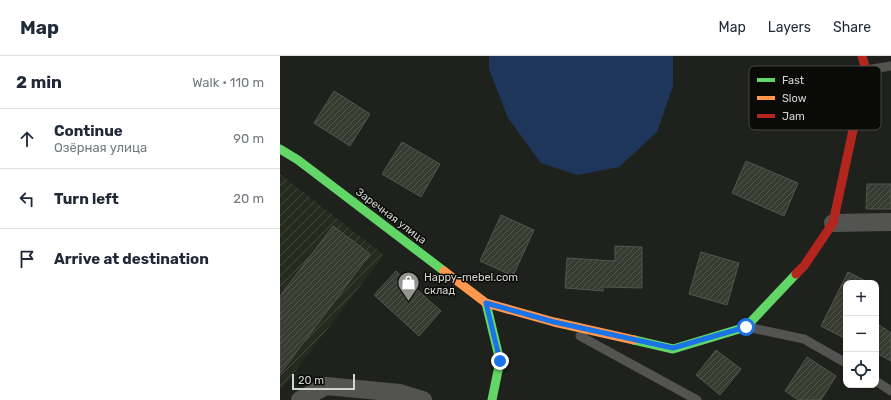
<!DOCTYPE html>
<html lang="en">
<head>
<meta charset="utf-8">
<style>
	:root { --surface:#fff; --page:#f2f2f3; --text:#1f2937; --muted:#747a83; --line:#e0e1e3 }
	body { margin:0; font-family:Rubik,sans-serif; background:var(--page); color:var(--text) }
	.controls { position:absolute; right:12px; bottom:12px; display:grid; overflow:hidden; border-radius:8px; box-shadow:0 1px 3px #0004 }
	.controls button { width:36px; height:36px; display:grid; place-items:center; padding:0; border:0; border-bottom:1px solid var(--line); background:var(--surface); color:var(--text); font:20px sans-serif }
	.scale { position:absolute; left:12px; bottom:10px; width:63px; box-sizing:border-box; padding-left:4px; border:2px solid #d2d4cf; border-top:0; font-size:11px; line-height:14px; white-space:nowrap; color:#d2d4cf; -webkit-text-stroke:3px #0a0b08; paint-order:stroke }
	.stop { position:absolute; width:12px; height:12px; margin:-9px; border:3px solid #1a73e8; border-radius:50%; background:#fff }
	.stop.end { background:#1a73e8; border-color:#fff; box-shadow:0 1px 4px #0008 }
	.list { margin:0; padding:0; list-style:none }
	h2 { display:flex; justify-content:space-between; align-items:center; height:52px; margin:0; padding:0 16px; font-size:17px }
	h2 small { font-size:13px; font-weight:400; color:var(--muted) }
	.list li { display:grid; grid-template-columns:26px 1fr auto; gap:12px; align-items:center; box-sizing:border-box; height:60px; padding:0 16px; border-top:1px solid var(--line) }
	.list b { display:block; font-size:15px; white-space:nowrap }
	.list p { margin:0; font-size:13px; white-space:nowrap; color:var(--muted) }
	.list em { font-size:13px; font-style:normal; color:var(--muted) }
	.icon { flex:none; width:22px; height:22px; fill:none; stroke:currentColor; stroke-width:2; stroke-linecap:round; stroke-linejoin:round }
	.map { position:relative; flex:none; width:611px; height:344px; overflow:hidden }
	header { display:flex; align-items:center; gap:24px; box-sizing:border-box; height:56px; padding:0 20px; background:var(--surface); border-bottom:1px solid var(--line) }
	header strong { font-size:19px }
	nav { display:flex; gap:22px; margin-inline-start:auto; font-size:14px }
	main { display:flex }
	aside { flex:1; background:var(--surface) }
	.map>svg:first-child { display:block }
	.industrial { fill:url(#industrial-furrows) }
	.water { fill:#1f365c }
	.building { fill:url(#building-hatch); stroke:#535451 }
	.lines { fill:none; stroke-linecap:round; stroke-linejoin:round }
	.lane { stroke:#535452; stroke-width:9 }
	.street { stroke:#535452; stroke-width:18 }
	.fast { stroke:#63d668; stroke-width:9 }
	.slow { stroke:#ff974d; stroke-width:9 }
	.jam { stroke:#b3261e; stroke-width:9 }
	.route { stroke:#1a73e8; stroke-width:5 }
	.labels { text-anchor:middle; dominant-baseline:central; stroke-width:3; stroke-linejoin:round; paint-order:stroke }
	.street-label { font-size:11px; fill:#d2d4cf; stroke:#0a0b08 }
	.poi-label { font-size:11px; fill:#d2d4cf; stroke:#0a0b08; text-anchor:start }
	.key { fill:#0a0b08; stroke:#464744; stroke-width:1 }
	.key-label { font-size:11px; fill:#d2d4cf }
</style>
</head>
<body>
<header>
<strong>Map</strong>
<nav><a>Map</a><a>Layers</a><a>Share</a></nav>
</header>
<main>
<aside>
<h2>2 min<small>Walk · 110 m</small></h2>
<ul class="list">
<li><svg class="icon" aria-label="ahead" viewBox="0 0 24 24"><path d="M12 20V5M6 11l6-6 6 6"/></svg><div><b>Continue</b><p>Озёрная улица</p></div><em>90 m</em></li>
<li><svg class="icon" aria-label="left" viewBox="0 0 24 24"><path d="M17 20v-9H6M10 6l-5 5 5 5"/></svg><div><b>Turn left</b></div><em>20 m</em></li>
<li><svg class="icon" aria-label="arrive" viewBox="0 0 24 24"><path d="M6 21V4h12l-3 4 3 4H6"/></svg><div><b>Arrive at destination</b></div></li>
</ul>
</aside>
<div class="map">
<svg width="611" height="344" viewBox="0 0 611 344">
	<defs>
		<pattern id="industrial-furrows" width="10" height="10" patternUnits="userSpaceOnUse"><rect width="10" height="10" fill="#262b1f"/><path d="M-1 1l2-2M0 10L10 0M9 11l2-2" fill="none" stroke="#45493e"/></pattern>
		<pattern id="building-hatch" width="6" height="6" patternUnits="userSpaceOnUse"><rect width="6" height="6" fill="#373b30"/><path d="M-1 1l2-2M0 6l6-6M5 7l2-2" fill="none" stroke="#53564d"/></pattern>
	</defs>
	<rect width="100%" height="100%" fill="#1f211d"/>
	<path class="industrial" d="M0 118 104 199 0 335Z"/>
	<path class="water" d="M209 0H393V30L377 76 339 111 297 119 261 107 228 62 209 13Z"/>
	<g class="building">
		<path d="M54 35 90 58 70 90 34 67Z"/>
		<path d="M122 86 160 108 141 141 102 118Z"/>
		<path d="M466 105 518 127 504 160 452 137Z"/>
		<path d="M587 128H611V153H586Z"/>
		<path d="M221 159 254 174 233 220 200 205Z"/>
		<path d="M53 170 90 198 0 318V240Z"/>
		<path d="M335 190 362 191V232L323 231V235L285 232 287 202 335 205Z"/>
		<path d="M421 196 459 207 447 249 409 238Z"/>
		<path d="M116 215 161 255 139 280 94 239Z"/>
		<path d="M568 216 590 227H566V283L541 270Z"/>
		<path d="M596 267 611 277V305L596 297Z"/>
		<path d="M436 294 461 313 440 339 416 319Z"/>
		<path d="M527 301 556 320 541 344H518L505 335Z"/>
	</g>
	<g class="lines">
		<g class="lane">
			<path d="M586 14 611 10"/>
			<path d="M467 271 524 283 566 307"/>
			<path d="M300 280 417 344"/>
			<path d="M596 325 611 335"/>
		</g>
		<g class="street">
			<path d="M553 167 611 166"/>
			<path d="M20 344 46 330 120 337 143 344"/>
		</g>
		<g class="fast">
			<path d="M0 93 18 104 164 215"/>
			<path d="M206 247 220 305 212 344"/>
			<path d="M354 284 393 293 466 271 516 218"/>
		</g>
		<path class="slow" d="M164 215 206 247 274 266 354 284"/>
		<path class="jam" d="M516 218 524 210 553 167 586 14 582 0"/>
	</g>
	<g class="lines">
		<path class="route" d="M220 305 206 247 274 266 393 292 466 271"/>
	</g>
	<defs>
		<symbol id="shop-pin" viewBox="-11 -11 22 30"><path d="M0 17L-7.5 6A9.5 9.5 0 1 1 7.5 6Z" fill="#939591" stroke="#0a0b08"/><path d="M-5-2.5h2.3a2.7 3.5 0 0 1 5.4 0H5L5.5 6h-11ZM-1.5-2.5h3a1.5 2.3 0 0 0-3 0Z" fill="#fff"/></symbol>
	</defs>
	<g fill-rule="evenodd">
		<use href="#shop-pin" x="116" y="214" width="25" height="34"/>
	</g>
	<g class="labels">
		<g class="street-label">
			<text transform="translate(111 160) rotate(37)">Заречная улица</text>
		</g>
		<g class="poi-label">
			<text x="144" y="221">Happy-mebel.com<tspan x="144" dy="13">склад</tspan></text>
		</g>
	</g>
	<rect x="469" y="10" width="132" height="64" rx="6" class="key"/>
	<rect x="477" y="22" width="18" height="4" fill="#63d668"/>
	<rect x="477" y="40" width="18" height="4" fill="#ff974d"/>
	<rect x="477" y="58" width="18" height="4" fill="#b3261e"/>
	<g class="key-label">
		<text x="502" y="28">Fast</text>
		<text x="502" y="46">Slow</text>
		<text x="502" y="64">Jam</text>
	</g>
</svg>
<div class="controls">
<button>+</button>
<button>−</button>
<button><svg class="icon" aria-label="locate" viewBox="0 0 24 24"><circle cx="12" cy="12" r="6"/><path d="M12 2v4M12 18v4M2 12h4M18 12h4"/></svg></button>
</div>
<div class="scale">20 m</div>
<div class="stop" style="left:466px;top:271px"></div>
<div class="stop end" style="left:220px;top:305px"></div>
</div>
</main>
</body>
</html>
